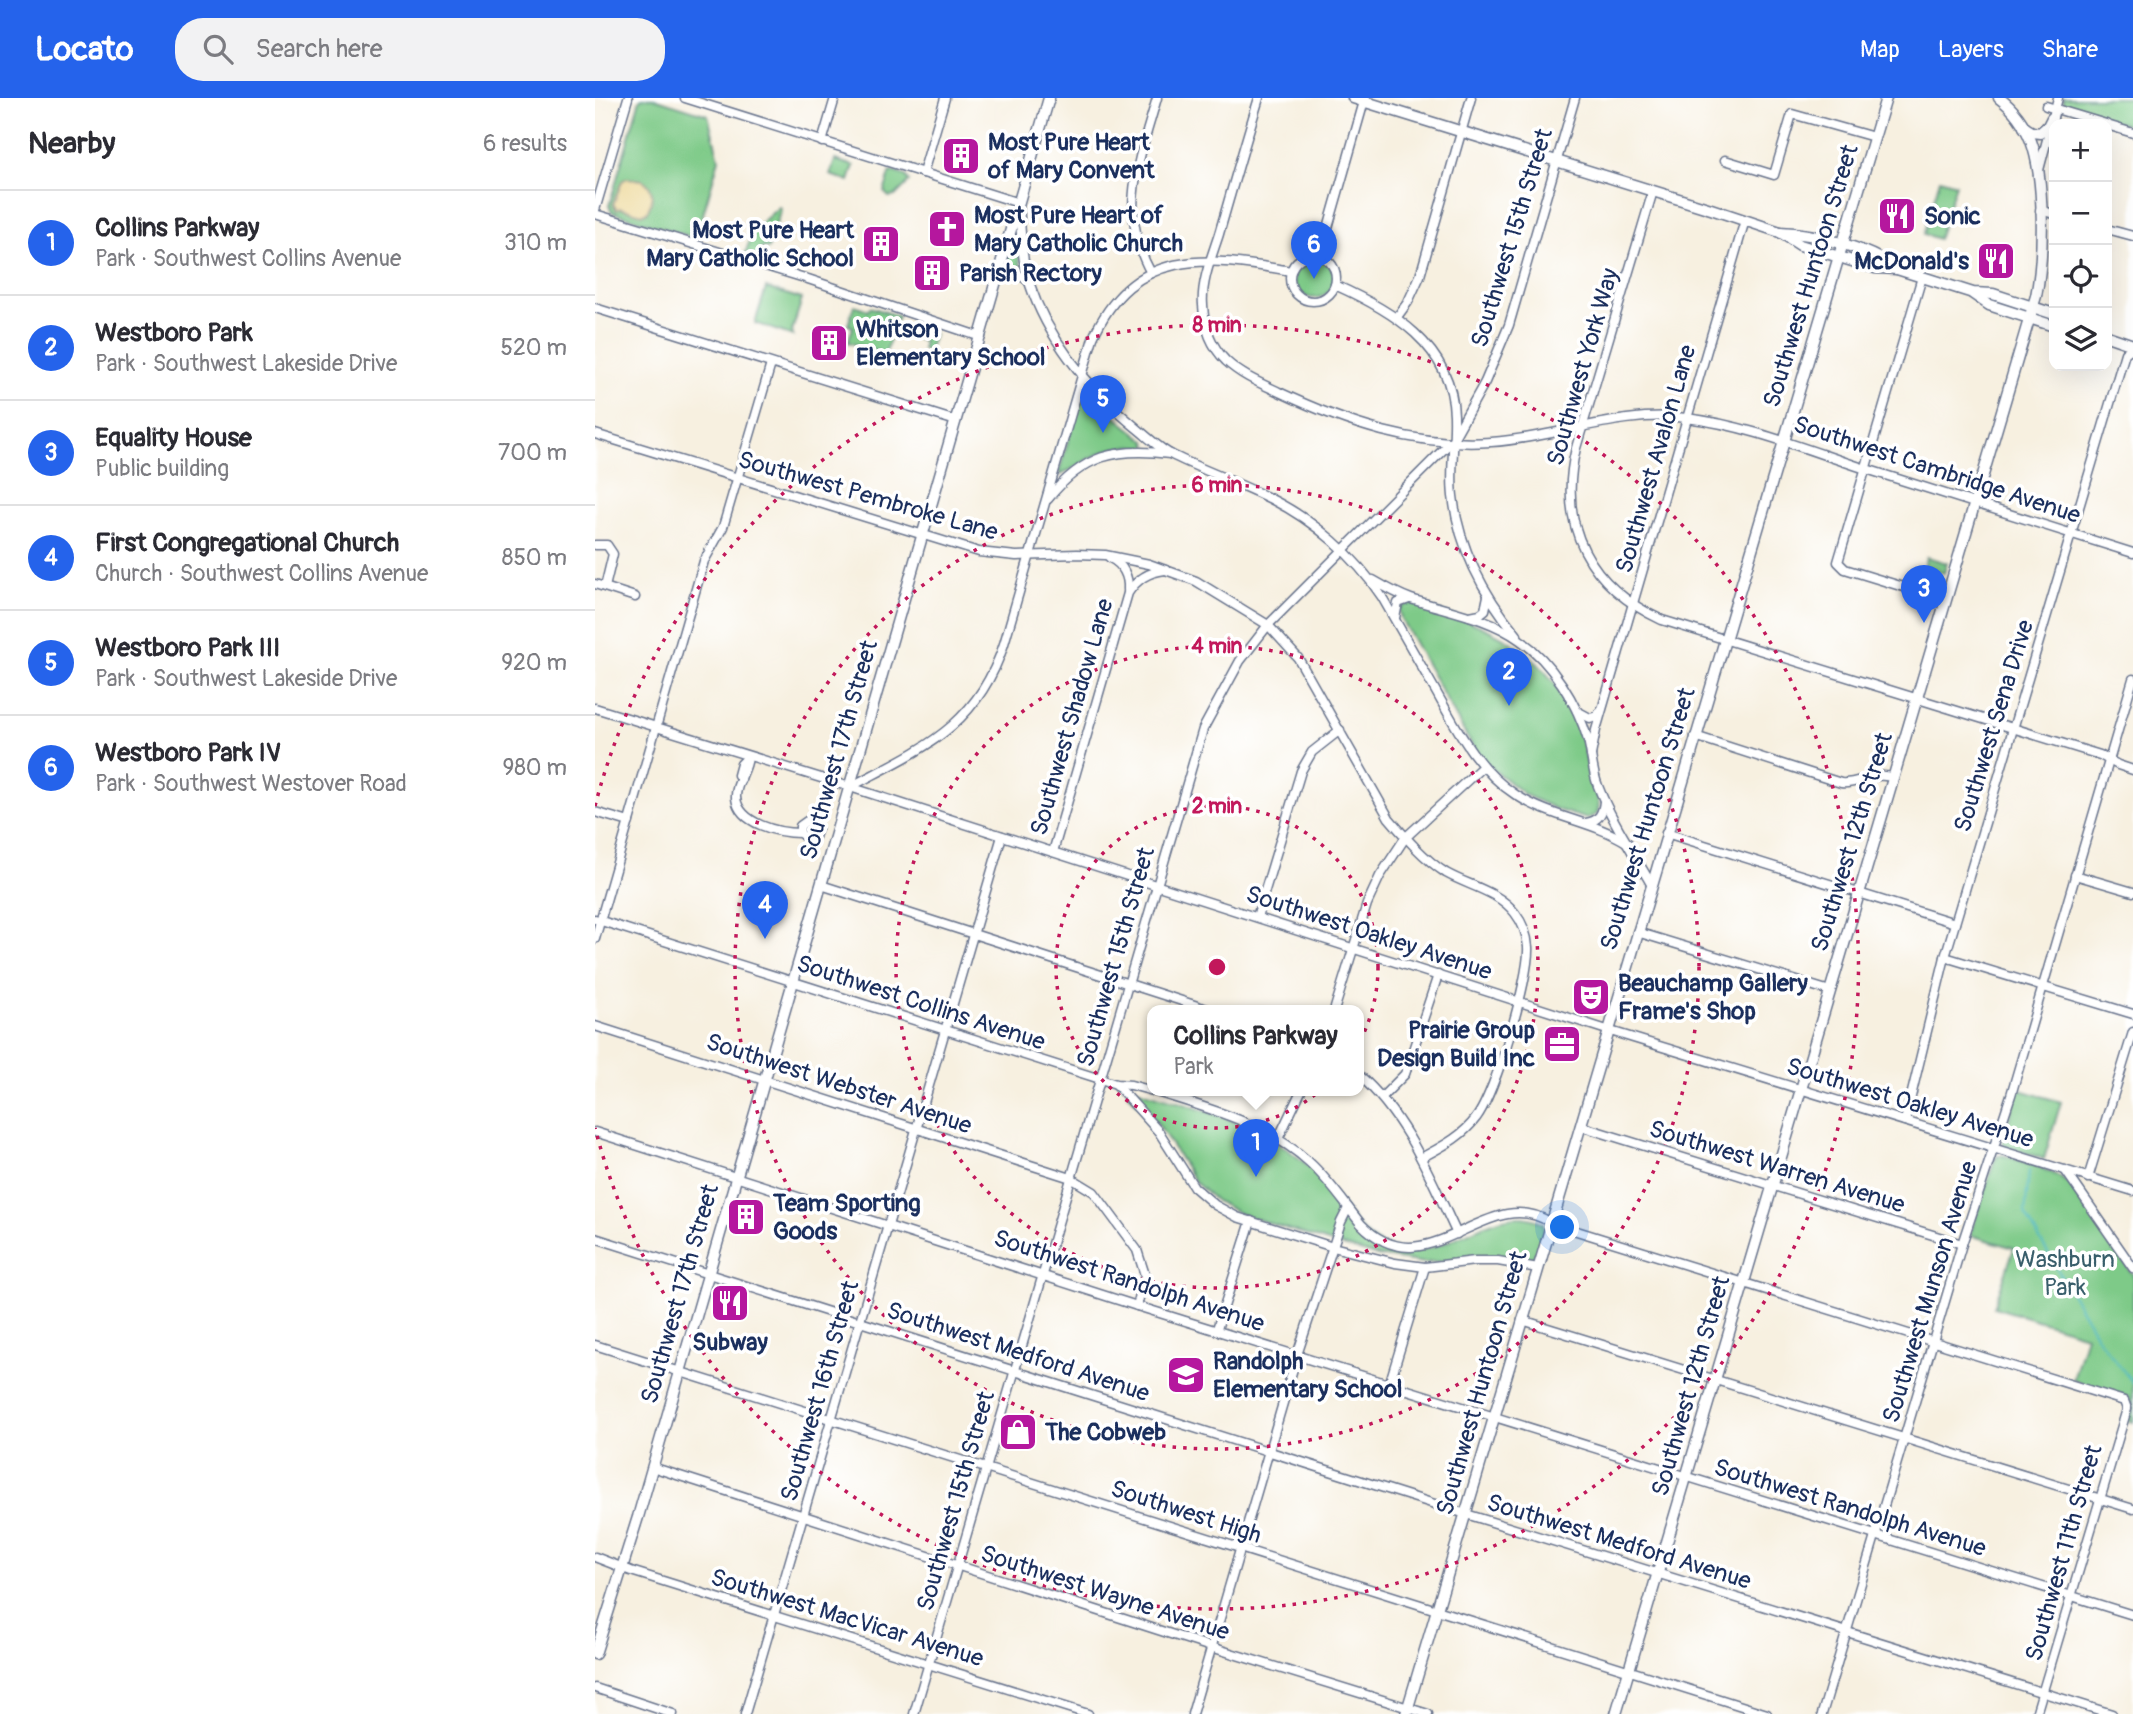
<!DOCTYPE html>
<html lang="en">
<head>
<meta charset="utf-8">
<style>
	:root { --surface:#fff; --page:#f2f2f3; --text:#2b2b33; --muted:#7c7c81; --line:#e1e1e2; --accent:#2563eb }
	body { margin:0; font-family:Pangolin,sans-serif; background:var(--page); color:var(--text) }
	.controls { position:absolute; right:21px; top:21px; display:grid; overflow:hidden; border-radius:14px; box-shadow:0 7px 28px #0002 }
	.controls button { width:63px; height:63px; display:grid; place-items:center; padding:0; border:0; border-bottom:2px solid var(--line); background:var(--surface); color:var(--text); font:35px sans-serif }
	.you { position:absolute; left:968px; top:1130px; width:24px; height:24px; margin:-18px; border:5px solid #fff; border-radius:50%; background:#1a73e8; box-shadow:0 0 0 10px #1a73e833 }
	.badge { display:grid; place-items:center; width:46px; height:46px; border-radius:50%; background:var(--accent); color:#fff; font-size:23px; font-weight:700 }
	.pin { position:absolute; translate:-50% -58px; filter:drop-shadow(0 2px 4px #0008) }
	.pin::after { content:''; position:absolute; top:37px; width:24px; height:21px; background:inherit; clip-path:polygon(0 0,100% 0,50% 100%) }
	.popup { position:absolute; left:552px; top:907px; width:217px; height:91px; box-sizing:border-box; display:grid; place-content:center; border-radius:14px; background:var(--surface); filter:drop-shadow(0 2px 5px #0005); font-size:23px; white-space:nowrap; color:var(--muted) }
	.popup b { font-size:26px; color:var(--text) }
	.popup::after { content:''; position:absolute; left:50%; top:100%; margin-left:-14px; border:14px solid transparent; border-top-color:var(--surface) }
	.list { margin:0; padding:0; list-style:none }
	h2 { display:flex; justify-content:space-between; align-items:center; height:91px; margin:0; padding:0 28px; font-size:30px }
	h2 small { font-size:23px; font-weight:400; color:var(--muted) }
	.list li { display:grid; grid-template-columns:46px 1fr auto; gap:21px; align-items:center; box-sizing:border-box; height:105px; padding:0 28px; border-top:2px solid var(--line) }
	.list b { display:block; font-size:26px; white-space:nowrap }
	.list p { margin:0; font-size:23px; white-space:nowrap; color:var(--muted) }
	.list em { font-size:23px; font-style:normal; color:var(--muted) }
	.icon { flex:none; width:38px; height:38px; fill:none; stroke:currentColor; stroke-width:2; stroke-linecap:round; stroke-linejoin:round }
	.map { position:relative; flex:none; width:1538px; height:1616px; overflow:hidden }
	header { display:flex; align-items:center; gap:42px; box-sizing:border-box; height:98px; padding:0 35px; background:var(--accent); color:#fff }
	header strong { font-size:33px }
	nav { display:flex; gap:38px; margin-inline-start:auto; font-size:24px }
	.search { width:490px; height:63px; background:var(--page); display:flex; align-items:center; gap:18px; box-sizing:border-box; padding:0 24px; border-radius:28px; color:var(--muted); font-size:26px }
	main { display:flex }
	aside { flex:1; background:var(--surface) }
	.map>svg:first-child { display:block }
	.green { fill:#7eca88; stroke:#4c7c73; stroke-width:2; fill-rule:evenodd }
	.sand { fill:#eeda9e; stroke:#84847e; stroke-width:2 }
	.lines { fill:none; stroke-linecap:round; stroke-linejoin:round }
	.stream { stroke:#48b7c0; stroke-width:2 }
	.minor-casing { stroke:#68738c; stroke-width:11 }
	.major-casing { stroke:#68738c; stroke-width:13 }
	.minor { stroke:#fff; stroke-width:8 }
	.major { stroke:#fff; stroke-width:10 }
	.ring { fill:none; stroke:#c2185b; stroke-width:3.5; stroke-dasharray:3.5 7 }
	.labels { text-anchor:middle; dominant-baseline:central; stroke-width:7; stroke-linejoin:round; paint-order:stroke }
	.poi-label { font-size:24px; font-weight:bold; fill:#1b2f5e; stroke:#fff; text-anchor:start }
	.street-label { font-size:24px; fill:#1b2f5e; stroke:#fff }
	.park-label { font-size:24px; fill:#395e6b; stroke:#fff }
	.centre { fill:#c2185b; stroke:#fff; stroke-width:3.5 }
	.ring-label { font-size:21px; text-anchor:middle; font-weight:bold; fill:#c2185b; stroke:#fff; stroke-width:7; stroke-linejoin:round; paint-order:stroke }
</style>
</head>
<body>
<header>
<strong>Locato</strong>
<div class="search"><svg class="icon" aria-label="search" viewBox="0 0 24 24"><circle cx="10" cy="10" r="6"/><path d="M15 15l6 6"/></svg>Search here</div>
<nav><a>Map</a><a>Layers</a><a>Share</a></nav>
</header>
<main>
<aside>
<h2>Nearby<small>6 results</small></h2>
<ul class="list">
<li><span class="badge">1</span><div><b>Collins Parkway</b><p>Park · Southwest Collins Avenue</p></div><em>310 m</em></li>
<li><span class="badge">2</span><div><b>Westboro Park</b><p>Park · Southwest Lakeside Drive</p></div><em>520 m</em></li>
<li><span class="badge">3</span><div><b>Equality House</b><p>Public building</p></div><em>700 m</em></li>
<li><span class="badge">4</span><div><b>First Congregational Church</b><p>Church · Southwest Collins Avenue</p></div><em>850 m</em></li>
<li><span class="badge">5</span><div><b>Westboro Park III</b><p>Park · Southwest Lakeside Drive</p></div><em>920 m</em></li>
<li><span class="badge">6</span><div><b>Westboro Park IV</b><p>Park · Southwest Westover Road</p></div><em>980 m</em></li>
</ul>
</aside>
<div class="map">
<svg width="1538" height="1616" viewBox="0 0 1538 1616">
	<rect width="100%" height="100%" fill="#fff"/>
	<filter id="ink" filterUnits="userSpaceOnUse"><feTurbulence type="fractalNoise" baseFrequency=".0143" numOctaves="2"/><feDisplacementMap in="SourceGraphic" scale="14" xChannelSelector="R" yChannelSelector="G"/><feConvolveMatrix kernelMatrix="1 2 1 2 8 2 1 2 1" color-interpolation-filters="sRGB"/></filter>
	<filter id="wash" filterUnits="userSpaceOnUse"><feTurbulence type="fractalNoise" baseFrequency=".00686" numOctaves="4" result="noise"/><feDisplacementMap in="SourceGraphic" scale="28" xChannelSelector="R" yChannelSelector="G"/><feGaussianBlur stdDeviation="1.57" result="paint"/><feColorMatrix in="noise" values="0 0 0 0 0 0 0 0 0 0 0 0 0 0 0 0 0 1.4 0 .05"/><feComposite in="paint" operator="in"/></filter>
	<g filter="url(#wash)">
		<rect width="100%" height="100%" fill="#f7f0e0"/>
		<g class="green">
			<path d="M49 0H59L113 17 124 61 103 134 97 139 17 114 14 108 45 1ZM57 97 54 110 51 115 25 110 20 103Z"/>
			<path d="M1468 0H1538V29L1471 8 1468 5Z"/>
			<path d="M240 62 259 68 254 83 235 77Z"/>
			<path d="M296 73 311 78 314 84 300 98 294 99 289 94Z"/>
			<path d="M1345 81 1361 86 1352 113 1337 108Z"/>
			<path d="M184 109 186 111 173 151 167 149 164 160 150 156 159 131Z"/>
			<path d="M1334 118 1349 123 1343 141 1329 136Z"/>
			<path d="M420 136 426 170 412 171 411 168Z"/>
			<circle cx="719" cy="180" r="20"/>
			<path d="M171 190 207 201 197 233 198 238 160 225Z"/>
			<path d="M259 207 273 212 275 209 303 218 290 256 253 244 258 229 253 227Z"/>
			<path d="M320 229 339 236 333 253 327 251 329 243 317 239Z"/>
			<path d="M491 291 523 321 551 343 553 347 550 349C510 345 498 360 466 377L464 374 486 298Z"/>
			<path d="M1331 459 1352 465 1349 475 1329 468Z"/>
			<path d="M813 505C827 507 841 513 855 517 934 541 978 587 993 670 996 685 1008 701 1002 716L992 721 963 712 930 697 888 663 872 639 806 521 804 511Z"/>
			<path d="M535 989C588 1007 648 1020 693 1052 710 1064 724 1077 736 1092 755 1116 765 1141 796 1150 851 1168 896 1099 948 1125L949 1130 943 1153 937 1160 928 1162 891 1159 829 1165 782 1158 730 1143 646 1116 621 1103 601 1085 563 1026 532 995Z"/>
			<path d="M1422 991 1466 1004 1449 1061 1407 1047Z"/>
			<path d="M1407 1057C1432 1065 1456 1070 1476 1088L1538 1177V1324L1532 1322 1537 1308 1533 1299 1478 1282 1491 1237 1399 1209 1419 1150 1375 1137 1400 1061 1402 1058Z"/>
		</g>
		<path class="sand" d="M32 80 48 82C60 90 59 104 51 115L47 116 25 110 22 112 18 106 27 83Z"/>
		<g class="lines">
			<path class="stream" d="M1434 1073 1430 1116 1502 1239 1538 1285"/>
		</g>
	</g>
	<g filter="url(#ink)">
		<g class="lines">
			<defs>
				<g id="minor">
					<path d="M90 0 424 105C426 132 426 159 434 184 454 245 496 293 544 332 555 341 566 352 579 358 610 373 644 385 676 401 720 423 760 458 787 499 805 530 822 561 840 592 862 631 882 672 921 697 956 720 998 723 1033 745"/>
					<path d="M664 0C650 45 637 91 624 136 617 158 606 184 608 207 609 228 616 248 631 263 646 277 665 285 684 294 752 326 820 349 896 344 961 340 1025 312 1091 320 1151 327 1210 351 1268 370 1358 398 1448 426 1538 455"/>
					<path d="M1451 8 1511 26"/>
					<path d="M1512 27 1538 35"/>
					<path d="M227 44 240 0"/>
					<path d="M1130 62 1179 77 1197 16 1279 39"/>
					<path d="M1444 72 1463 0"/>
					<path d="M328 75 350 0"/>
					<path d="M1058 93 981 350C962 429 995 489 1067 522L1505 657 1523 667 1538 672"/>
					<path d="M0 112 33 0"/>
					<path d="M1445 112 1459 116"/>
					<path d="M0 116 213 181 386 239"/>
					<path d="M1512 131 1538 138"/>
					<circle cx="718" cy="180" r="23"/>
					<path d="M725 158 770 0"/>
					<path d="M556 175C522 114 544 62 562 0"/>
					<path d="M1327 179 1243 464 1250 471 1351 502"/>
					<path d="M402 181C414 174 423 174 434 184"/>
					<path d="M740 187C796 212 857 247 859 317 860 344 855 371 858 398 864 450 889 497 922 537"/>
					<path d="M0 210 361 323"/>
					<path d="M802 219 813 204 825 178 876 0"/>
					<path d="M0 336 384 454 421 458 482 456 510 457 554 466 601 483 673 527 703 560 794 720C811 740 829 761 851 775 874 788 903 793 920 815 927 824 932 836 933 849 935 879 900 996 881 1020 867 1039 846 1049 826 1060"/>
					<path d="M453 401C488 357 521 349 575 356"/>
					<path d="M0 447H12L18 456 10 489"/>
					<path d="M515 460C528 466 534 479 533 492"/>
					<path d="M778 482C790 489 802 496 816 501 852 513 893 519 925 542 957 564 982 605 993 642 997 657 997 673 1003 688 1016 722 1038 754 1056 786"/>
					<path d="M0 486 40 499"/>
					<path d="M875 518 885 516 890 512 893 498"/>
					<path d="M800 520 803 505 814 501"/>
					<path d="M0 610 255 689 1012 932 1538 1093"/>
					<path d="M982 613 995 620 1002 618 1006 612"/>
					<path d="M1100 638 1246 685C1263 687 1282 672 1298 680"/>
					<path d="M996 657 1001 632 1150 122"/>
					<path d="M153 659C152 674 140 685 141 700 144 726 184 735 205 735L212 741 220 739 223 730 219 724 212 723 205 728V735"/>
					<path d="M146 681 143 677 146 666 153 659"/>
					<path d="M255 689C326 651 382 630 409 546L498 240C538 149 612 158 696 173"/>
					<path d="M0 714 34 724"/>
					<path d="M991 725C1004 723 1008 715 1009 703"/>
					<path d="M1071 735 1360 825"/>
					<path d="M458 754 533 495C542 481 553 474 570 472"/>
					<path d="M1480 777 1538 794"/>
					<path d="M226 787 618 913"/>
					<path d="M662 819 706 673 717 654 745 632"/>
					<path d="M0 821 521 986 536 987 558 993"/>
					<path d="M1042 834 1235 893"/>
					<path d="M0 841 109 463 128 429 176 266"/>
					<path d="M1350 859 1538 916"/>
					<path d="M739 913 772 806 785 778 810 740 887 669"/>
					<path d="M0 928 476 1080 499 1094 542 1152 550 1177 542 1208"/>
					<path d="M764 977C812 1019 835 1079 862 1136"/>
					<path d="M521 986 564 1034 599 1089 620 1107 642 1119 738 1149 800 1165 830 1169 880 1163H903L943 1170"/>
					<path d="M558 993C612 1010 671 1025 714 1064 734 1082 749 1105 766 1126 833 1195 892 1082 956 1125L1529 1303 1532 1311 1441 1616"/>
					<path d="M787 999 810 976 843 877"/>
					<path d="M1310 1023 1350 859 1530 255 1538 249"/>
					<path d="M985 1028 1367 1146"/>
					<path d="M0 1034 542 1208 1538 1517"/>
					<path d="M683 1041 706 993"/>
					<path d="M1470 1072 1538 1170"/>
					<path d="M1493 1080 1538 934"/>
					<path d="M0 1140 871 1416 1517 1616"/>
					<path d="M927 1222 1538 1411"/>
					<path d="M622 1231 656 1123"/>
					<path d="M0 1247 1172 1616"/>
					<path d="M794 1287 830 1169"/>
					<path d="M57 1369 616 1549 833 1616"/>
					<path d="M0 1459 36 1473 493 1616"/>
					<path d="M0 1590 78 1616"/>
					<path d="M150 1616 407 738"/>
					<path d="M319 1616 608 631 645 563 673 527 857 343 890 284 914 227 980 0"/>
					<path d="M597 1616 702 1257 746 1124 753 1110"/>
					<path d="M1227 1616 1367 1146 1416 997 1538 581"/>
				</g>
				<g id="major">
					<path d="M758 0 1116 111 1185 134 1205 147 1280 170 1302 171 1378 195 1398 196 1459 216"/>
					<path d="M1429 29 1437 34 1445 35 1453 28 1457 20"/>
					<path d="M1185 134C1222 135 1271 150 1302 171"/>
					<path d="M1378 196 1394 207 1459 228"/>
					<path d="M1512 238 1538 247"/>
					<path d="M0 1556 43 1419 454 0"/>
					<path d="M811 1616 1291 0"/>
					<path d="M1021 1616 1441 198C1449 159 1450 80 1436 43 1429 25 1419 11 1404 0"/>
				</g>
			</defs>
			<use href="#minor" class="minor-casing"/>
			<use href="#major" class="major-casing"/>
			<use href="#minor" class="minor"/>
			<use href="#major" class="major"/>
		</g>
	</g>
	<g class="ring">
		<circle cx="622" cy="869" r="161"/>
		<circle cx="622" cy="869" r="321"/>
		<circle cx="622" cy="869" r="482"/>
		<path d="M0 708A642 642 0 1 1 0 1030"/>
	</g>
	<defs>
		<symbol id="building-square" viewBox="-11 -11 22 22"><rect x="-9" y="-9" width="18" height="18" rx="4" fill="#b5179e" stroke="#fff"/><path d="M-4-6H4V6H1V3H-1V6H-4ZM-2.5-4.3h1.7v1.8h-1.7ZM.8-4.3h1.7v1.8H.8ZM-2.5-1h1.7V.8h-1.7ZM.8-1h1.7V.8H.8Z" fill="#fff"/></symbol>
		<symbol id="restaurant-square" viewBox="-11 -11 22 22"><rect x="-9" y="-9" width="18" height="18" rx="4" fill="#b5179e" stroke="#fff"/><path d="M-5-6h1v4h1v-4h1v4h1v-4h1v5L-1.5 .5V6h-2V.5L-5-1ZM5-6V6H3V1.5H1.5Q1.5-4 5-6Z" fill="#fff"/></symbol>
		<symbol id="church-square" viewBox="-11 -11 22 22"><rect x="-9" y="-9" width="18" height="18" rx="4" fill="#b5179e" stroke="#fff"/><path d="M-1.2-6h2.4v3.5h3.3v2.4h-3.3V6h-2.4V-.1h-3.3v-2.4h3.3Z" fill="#fff"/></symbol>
		<symbol id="theatre-square" viewBox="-11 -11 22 22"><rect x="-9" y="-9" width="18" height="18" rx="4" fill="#b5179e" stroke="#fff"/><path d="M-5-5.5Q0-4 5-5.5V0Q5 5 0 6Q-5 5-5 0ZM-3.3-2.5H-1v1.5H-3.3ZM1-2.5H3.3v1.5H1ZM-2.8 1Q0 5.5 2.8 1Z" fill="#fff"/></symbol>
		<symbol id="office-square" viewBox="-11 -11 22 22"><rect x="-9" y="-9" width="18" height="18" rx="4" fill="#b5179e" stroke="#fff"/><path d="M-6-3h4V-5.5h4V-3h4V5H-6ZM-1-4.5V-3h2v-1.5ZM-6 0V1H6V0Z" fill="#fff"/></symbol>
		<symbol id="school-square" viewBox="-11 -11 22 22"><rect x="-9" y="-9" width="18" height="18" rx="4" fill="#b5179e" stroke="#fff"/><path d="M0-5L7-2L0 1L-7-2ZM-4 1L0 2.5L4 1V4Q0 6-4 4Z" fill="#fff"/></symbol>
		<symbol id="shop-square" viewBox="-11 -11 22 22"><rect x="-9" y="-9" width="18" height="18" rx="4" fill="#b5179e" stroke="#fff"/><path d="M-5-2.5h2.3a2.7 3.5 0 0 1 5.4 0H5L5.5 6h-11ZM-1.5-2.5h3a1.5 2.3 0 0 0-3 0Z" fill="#fff"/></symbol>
	</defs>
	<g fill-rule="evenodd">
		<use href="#building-square" x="344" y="36" width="44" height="44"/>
		<use href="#restaurant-square" x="1280" y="96" width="44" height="44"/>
		<use href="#church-square" x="330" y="109" width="44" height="44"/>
		<use href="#building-square" x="264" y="124" width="44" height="44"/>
		<use href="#restaurant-square" x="1379" y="141" width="44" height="44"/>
		<use href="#building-square" x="315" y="153" width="44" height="44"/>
		<use href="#building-square" x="212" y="223" width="44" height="44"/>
		<use href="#theatre-square" x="974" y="877" width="44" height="44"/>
		<use href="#office-square" x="945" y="924" width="44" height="44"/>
		<use href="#building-square" x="129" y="1097" width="44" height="44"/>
		<use href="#restaurant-square" x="113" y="1183" width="44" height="44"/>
		<use href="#school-square" x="569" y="1255" width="44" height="44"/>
		<use href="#shop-square" x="401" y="1312" width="44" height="44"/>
	</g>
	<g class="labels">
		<g class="poi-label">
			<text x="393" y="44">Most Pure Heart<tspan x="393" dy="28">of Mary Convent</tspan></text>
			<text x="379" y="117">Most Pure Heart of<tspan x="379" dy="28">Mary Catholic Church</tspan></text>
			<text x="1329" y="118">Sonic</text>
			<text x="259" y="132" text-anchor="end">Most Pure Heart<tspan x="259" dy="28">Mary Catholic School</tspan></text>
			<text x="1374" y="163" text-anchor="end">McDonald's</text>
			<text x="364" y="175">Parish Rectory</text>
			<text x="261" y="231">Whitson<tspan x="261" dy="28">Elementary School</tspan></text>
			<text x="1023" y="885">Beauchamp Gallery<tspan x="1023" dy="28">Frame's Shop</tspan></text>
			<text x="940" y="932" text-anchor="end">Prairie Group<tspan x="940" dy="28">Design Build Inc</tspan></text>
			<text x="178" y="1105">Team Sporting<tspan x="178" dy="28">Goods</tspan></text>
			<text x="135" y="1244" text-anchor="middle">Subway</text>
			<text x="618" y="1263">Randolph<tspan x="618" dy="28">Elementary School</tspan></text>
			<text x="450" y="1334">The Cobweb</text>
		</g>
		<g class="street-label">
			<text transform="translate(917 140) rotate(-73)">Southwest 15th Street</text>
			<text transform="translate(1216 178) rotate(-73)">Southwest Huntoon Street</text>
			<text transform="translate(988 269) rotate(-74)">Southwest York Way</text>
			<text transform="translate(1061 361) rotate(-74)">Southwest Avalon Lane</text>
			<text transform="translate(1342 372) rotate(18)">Southwest Cambridge Avenue</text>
			<text transform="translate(273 398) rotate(16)">Southwest Pembroke Lane</text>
			<text transform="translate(477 619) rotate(-74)">Southwest Shadow Lane</text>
			<text transform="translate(1399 628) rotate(-73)">Southwest Sena Drive</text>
			<text transform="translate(244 652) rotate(-74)">Southwest 17th Street</text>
			<text transform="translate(1053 721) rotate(-73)">Southwest Huntoon Street</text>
			<text transform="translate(1257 744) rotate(-73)">Southwest 12th Street</text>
			<text transform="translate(774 835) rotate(18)">Southwest Oakley Avenue</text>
			<text transform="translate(521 859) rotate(-74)">Southwest 15th Street</text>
			<text transform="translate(326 905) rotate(18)">Southwest Collins Avenue</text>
			<text transform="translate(244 986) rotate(18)">Southwest Webster Avenue</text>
			<text transform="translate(1315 1005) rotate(17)">Southwest Oakley Avenue</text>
			<text transform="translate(1182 1069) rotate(17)">Southwest Warren Avenue</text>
			<text transform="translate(534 1183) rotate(18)">Southwest Randolph Avenue</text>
			<text transform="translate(1335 1194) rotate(-73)">Southwest Munson Avenue</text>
			<text transform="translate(85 1196) rotate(-74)">Southwest 17th Street</text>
			<text transform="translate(423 1254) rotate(18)">Southwest Medford Avenue</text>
			<text transform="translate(887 1285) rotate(-74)">Southwest Huntoon Street</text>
			<text transform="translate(1096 1288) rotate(-74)">Southwest 12th Street</text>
			<text transform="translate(225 1293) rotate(-74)">Southwest 16th Street</text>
			<text transform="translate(361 1403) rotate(-74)">Southwest 15th Street</text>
			<text transform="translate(1255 1410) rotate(17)">Southwest Randolph Avenue</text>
			<text transform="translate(591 1414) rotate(18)">Southwest High</text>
			<text transform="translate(1024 1444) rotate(17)">Southwest Medford Avenue</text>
			<text transform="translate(1469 1455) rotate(-74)">Southwest 11th Street</text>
			<text transform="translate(510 1495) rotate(18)">Southwest Wayne Avenue</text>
			<text transform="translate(252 1520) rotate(17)">Southwest MacVicar Avenue</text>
		</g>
		<g class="park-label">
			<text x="1470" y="1161">Washburn<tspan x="1470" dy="28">Park</tspan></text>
		</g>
	</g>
	<circle cx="622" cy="869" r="10" class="centre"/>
	<g class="ring-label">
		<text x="622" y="234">8 min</text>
		<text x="622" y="394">6 min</text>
		<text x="622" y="555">4 min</text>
		<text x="622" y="715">2 min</text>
	</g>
</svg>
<div class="controls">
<button>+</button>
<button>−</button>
<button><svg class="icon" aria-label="locate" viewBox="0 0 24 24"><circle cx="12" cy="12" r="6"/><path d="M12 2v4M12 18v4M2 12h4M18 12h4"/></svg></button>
<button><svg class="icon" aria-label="layers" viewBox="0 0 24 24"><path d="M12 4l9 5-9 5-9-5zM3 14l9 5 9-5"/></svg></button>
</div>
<div class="you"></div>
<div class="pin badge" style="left:661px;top:1079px">1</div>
<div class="popup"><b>Collins Parkway</b>Park</div>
<div class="pin badge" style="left:914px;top:608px">2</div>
<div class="pin badge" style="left:1329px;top:525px">3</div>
<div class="pin badge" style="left:170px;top:841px">4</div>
<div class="pin badge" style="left:508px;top:335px">5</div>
<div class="pin badge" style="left:719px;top:181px">6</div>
</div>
</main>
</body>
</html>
